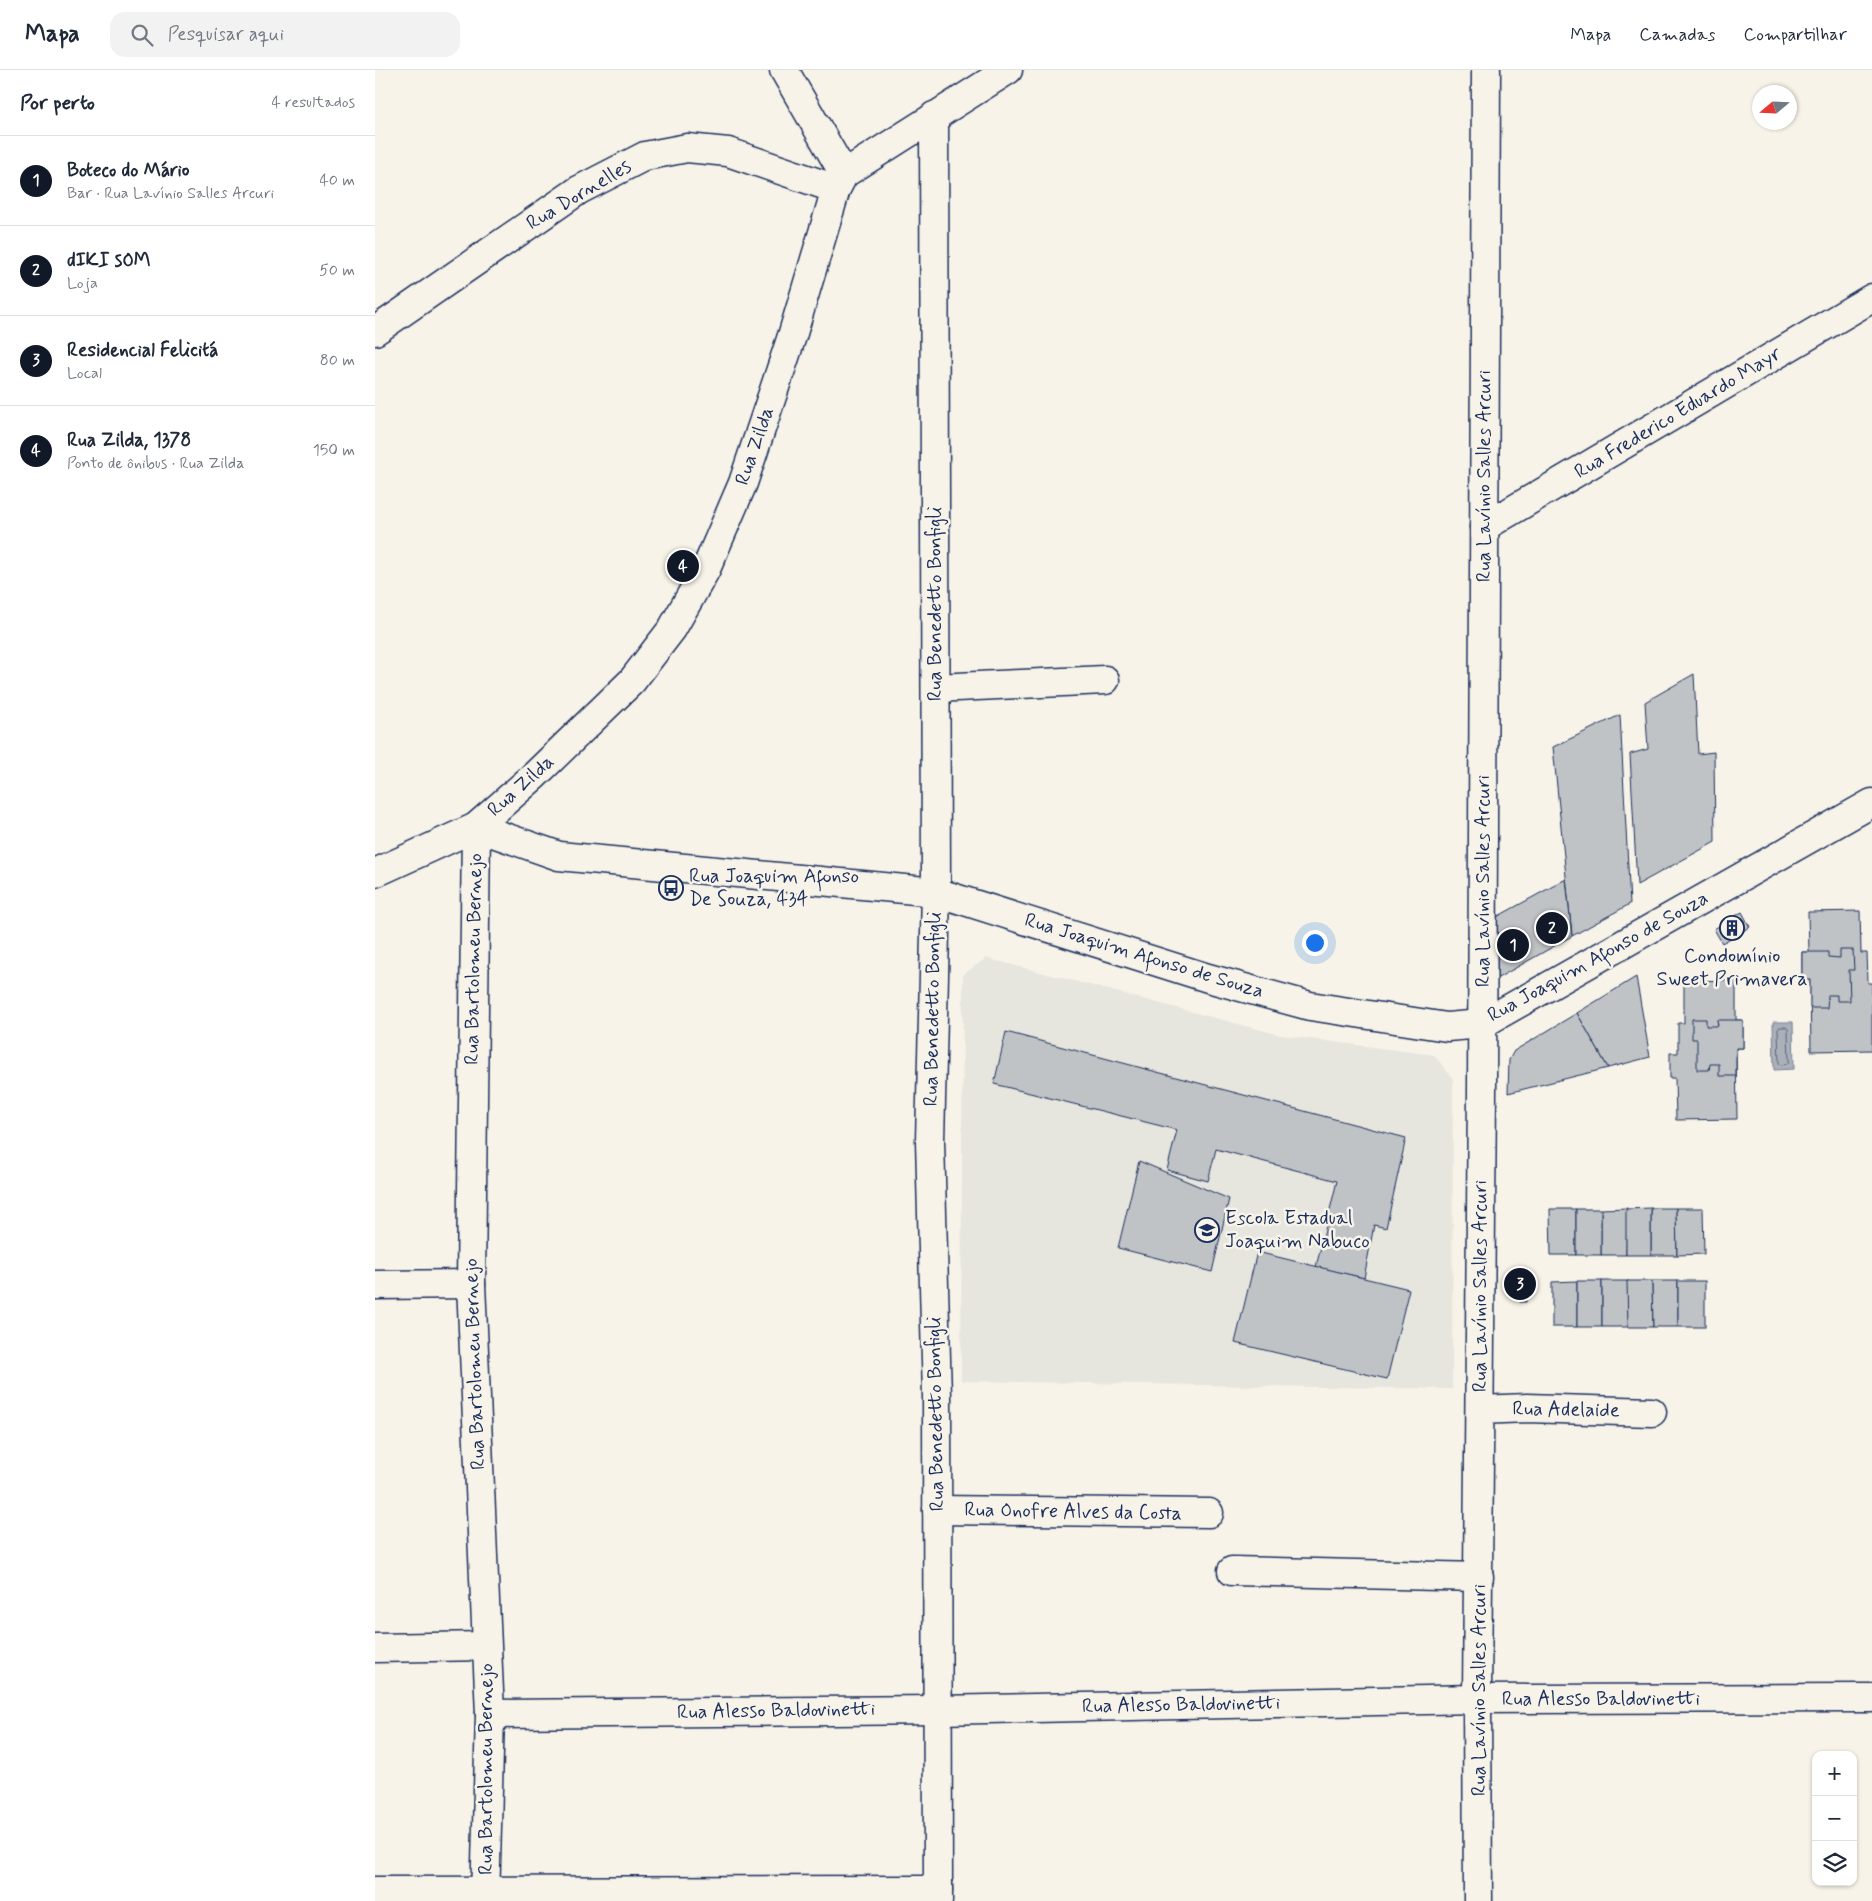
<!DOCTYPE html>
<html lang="pt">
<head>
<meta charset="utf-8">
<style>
	:root { --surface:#fff; --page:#f2f2f3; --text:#1f2937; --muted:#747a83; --line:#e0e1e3; --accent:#111827 }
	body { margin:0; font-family:Mynerve,sans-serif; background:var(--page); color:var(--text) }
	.controls { position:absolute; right:15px; bottom:15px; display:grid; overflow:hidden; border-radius:10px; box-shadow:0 1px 4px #0004 }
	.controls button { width:45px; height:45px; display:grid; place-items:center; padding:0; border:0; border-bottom:1px solid var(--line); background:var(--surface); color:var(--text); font:25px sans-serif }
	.compass { position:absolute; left:1377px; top:15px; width:45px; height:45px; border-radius:50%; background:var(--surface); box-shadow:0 1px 4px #0004; rotate:251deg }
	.you { position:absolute; left:939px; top:872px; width:18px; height:18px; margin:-12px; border:4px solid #fff; border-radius:50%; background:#1a73e8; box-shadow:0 0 0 8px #1a73e833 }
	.badge { display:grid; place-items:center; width:32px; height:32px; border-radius:50%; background:var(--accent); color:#fff; font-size:16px; font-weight:700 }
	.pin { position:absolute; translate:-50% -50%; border:2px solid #fff; box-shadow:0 1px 5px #0006 }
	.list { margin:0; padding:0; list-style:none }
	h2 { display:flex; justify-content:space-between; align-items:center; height:65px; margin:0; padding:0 20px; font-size:21px }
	h2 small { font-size:16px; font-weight:400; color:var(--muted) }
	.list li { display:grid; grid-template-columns:32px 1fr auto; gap:15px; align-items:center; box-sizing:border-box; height:90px; padding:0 20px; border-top:1px solid var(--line) }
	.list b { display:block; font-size:19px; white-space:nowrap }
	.list p { margin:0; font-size:16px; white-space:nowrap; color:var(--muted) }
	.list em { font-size:16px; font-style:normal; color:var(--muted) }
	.icon { flex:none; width:28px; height:28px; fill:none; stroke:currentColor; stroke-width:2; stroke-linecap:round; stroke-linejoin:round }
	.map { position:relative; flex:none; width:1497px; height:1831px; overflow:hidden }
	header { display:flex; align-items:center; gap:30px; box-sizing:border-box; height:70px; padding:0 25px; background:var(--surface); border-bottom:1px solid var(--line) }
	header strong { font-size:24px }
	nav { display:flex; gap:28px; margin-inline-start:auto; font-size:18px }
	.search { width:350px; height:45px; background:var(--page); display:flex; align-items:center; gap:12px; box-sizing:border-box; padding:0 18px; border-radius:15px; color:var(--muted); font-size:19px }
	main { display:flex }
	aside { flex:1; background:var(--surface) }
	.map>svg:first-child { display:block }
	.built { fill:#e6e5de }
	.water { fill:#acb0b9; stroke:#727c95 }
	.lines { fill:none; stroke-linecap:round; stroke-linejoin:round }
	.shore { stroke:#556382; stroke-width:1 }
	.building { fill:#c0c3c5; stroke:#1b2f5e }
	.minor-casing { stroke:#1b2f5e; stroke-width:31 }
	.major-casing { stroke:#1b2f5e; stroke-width:31 }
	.minor { stroke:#f7f3e8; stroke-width:28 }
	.major { stroke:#f7f3e8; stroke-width:28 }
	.labels { text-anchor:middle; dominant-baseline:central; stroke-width:5; stroke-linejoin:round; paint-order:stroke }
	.street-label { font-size:20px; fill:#1b2f5e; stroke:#f7f3e8 }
	.poi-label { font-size:20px; fill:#1b2f5e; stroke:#f7f3e8; text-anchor:start }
</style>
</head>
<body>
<header>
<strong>Mapa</strong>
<div class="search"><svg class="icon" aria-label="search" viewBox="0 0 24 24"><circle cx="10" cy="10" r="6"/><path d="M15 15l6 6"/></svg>Pesquisar aqui</div>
<nav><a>Mapa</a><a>Camadas</a><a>Compartilhar</a></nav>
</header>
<main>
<aside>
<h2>Por perto<small>4 resultados</small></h2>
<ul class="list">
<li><span class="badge">1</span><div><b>Boteco do Mário</b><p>Bar · Rua Lavínio Salles Arcuri</p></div><em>40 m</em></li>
<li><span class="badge">2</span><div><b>dIKI sOM</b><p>Loja</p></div><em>50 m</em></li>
<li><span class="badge">3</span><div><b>Residencial Felicitá</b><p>Local</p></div><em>80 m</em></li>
<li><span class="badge">4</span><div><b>Rua Zilda, 1378</b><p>Ponto de ônibus · Rua Zilda</p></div><em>150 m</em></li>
</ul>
</aside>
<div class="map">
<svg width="1497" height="1831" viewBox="0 0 1497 1831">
	<rect width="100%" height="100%" fill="#f7f3e8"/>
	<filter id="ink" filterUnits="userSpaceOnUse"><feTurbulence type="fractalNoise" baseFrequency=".02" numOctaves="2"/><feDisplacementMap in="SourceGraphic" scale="10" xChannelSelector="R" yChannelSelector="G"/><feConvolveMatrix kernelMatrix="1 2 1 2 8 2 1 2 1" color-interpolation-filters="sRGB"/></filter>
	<g filter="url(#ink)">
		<path class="built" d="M611 888 905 965 1059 985 1078 1009 1077 1319 586 1311 588 905Z"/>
		<path class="water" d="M1398 952H1418L1419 999 1399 1000Z"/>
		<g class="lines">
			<path class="shore" d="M1405 957H1411L1413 959 1414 992 1412 994 1406 995 1404 993 1403 960Z"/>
		</g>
		<g class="building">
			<path d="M1319 604 1323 684 1339 682 1340 772 1262 815 1255 684 1273 679 1270 632Z"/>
			<path d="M1245 645 1255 834 1197 866 1178 677Z"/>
			<path d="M1191 809 1197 866 1121 909 1118 849Z"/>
			<path d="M1485 841 1486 883H1492L1493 913H1497V980L1436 981 1435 910H1427V882H1434L1433 842Z"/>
			<path d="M1367 842 1375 857 1347 873 1339 859Z"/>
			<path d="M1465 880H1478L1479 900H1474L1475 931H1462V925H1453L1452 938H1435V910H1427V882H1453V887L1465 888Z"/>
			<path d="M1261 907 1275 987 1233 998 1202 943Z"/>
			<path d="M1361 910V950H1368V978H1361L1362 1049 1301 1050 1300 1008H1295V983H1303V953H1309V911Z"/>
			<path d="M1202 943 1233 998 1133 1023 1134 990 1139 981Z"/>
			<path d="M1317 949H1331V956H1343L1342 950H1368V978H1361V1006H1344V994H1335L1334 1000H1322V969H1317Z"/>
			<path d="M631 962 1031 1068 1011 1158 999 1155 989 1208 941 1197 962 1111 841 1079 833 1111 792 1100 802 1060 619 1014Z"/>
			<path d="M764 1091 854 1129 837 1202 743 1178Z"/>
			<path d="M1252 1138 1251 1185H1226V1139Z"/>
			<path d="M1276 1138H1301L1302 1185H1276Z"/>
			<path d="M1276 1138V1185H1251V1139Z"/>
			<path d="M1301 1138H1328L1329 1184 1302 1185Z"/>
			<path d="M1175 1139H1201V1185H1176Z"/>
			<rect x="1201" y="1139" width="25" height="46"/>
			<path d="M882 1182 1034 1219 1012 1309 860 1273Z"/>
			<path d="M1139 1207H1152L1151 1232H1145V1222H1139Z"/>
			<path d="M1202 1211V1257H1177V1212Z"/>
			<rect x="1202" y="1211" width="25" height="46"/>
			<path d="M1227 1211H1254L1253 1257H1227Z"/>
			<path d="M1252 1211H1277L1278 1257H1253Z"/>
			<path d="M1277 1211H1303V1257H1278Z"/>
			<rect x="1303" y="1211" width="27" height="46"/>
		</g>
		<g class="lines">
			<defs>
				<g id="minor">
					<path d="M409 0 469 104"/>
					<path d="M559 46 561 822 555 1071 562 1326 563 1831"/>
					<path d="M0 261 204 120 270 86 312 78 353 82 461 119"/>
					<path d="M1109 457 1497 228"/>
					<path d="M561 618 730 610"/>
					<path d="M0 1215 96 1214"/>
					<path d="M1105 1340 1152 1338 1277 1342"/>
					<path d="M562 1440 834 1443"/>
					<path d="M857 1501 1104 1507"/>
					<path d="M0 1578 111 1576"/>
					<path d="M115 1644 563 1640 1102 1629 1497 1628"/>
					<path d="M0 1821 563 1820"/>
					<path d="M110 1831 115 1644 96 1214 101 757 184 786 561 822 833 908 935 936 1072 957 1107 954 1497 733"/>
					<path d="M1103 1831 1102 1629 1107 1021 1111 0"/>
				</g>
				<path id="major" d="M0 803 101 757 159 706 257 611 297 559 331 499 368 413 418 263 461 119 469 104 633 0"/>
			</defs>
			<use href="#minor" class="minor-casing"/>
			<use href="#major" class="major-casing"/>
			<use href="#minor" class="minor"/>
			<use href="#major" class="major"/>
		</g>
	</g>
	<defs>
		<symbol id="bus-ring" viewBox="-11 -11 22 22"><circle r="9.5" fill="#f7f3e8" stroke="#1b2f5e" stroke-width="1.5"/><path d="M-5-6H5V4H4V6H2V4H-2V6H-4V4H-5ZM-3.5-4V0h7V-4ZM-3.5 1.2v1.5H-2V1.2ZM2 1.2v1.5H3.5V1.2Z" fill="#1b2f5e"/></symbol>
		<symbol id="building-ring" viewBox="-11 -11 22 22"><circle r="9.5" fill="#f7f3e8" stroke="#1b2f5e" stroke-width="1.5"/><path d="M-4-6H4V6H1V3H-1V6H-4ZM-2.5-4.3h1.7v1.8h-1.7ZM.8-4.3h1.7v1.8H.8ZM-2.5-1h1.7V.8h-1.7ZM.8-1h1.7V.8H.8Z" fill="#1b2f5e"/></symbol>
		<symbol id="school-ring" viewBox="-11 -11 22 22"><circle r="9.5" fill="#f7f3e8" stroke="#1b2f5e" stroke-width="1.5"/><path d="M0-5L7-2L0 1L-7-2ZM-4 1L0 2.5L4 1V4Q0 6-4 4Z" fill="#1b2f5e"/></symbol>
	</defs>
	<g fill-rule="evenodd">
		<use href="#bus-ring" x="282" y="804" width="28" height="28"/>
		<use href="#building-ring" x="1343" y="844" width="28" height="28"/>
		<use href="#school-ring" x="818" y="1146" width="28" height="28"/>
	</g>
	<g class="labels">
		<g class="street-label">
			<text transform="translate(204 125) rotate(-31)">Rua Dornelles</text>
			<text transform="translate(1303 343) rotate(-31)">Rua Frederico Eduardo Mayr</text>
			<text transform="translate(380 376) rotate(-71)">Rua Zilda</text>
			<text transform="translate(1109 406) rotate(-90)">Rua Lavínio Salles Arcuri</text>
			<text transform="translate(560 534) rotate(-90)">Rua Benedetto Bonfigli</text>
			<text transform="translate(146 716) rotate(-42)">Rua Zilda</text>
			<text transform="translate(1108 811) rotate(-90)">Rua Lavínio Salles Arcuri</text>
			<text transform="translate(769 886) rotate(17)">Rua Joaquim Afonso de Souza</text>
			<text transform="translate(1223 887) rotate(-29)">Rua Joaquim Afonso de Souza</text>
			<text transform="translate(99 889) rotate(-89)">Rua Bartolomeu Bernejo</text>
			<text transform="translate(558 939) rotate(-89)">Rua Benedetto Bonfigli</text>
			<text transform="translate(1105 1216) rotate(-90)">Rua Lavínio Salles Arcuri</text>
			<text transform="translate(100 1294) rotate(-92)">Rua Bartolomeu Bernejo</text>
			<text transform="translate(1191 1340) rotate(1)">Rua Adelaide</text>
			<text transform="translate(561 1344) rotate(-91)">Rua Benedetto Bonfigli</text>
			<text transform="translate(698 1442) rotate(1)">Rua Onofre Alves da Costa</text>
			<text transform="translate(1104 1620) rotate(-90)">Rua Lavínio Salles Arcuri</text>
			<text x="1226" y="1629">Rua Alesso Baldovinetti</text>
			<text transform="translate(806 1635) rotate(-1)">Rua Alesso Baldovinetti</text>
			<text transform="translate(401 1641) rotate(-1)">Rua Alesso Baldovinetti</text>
			<text transform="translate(111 1699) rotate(-90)">Rua Bartolomeu Bernejo</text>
		</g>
		<g class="poi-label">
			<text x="314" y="806">Rua Joaquim Afonso<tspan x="314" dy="23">De Souza, 434</tspan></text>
			<text x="1357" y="886" text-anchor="middle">Condomínio<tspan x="1357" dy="23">Sweet Primavera</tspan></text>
			<text x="850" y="1148">Escola Estadual<tspan x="850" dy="23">Joaquim Nabuco</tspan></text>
		</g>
	</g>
</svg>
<div class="controls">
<button>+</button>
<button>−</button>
<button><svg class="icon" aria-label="layers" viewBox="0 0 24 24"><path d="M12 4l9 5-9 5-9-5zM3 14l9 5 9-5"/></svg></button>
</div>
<svg class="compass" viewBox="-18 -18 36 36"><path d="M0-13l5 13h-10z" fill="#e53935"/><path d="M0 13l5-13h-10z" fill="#747a83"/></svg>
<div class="you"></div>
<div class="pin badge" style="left:1138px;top:875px">1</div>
<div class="pin badge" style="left:1177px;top:858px">2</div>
<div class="pin badge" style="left:1145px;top:1214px">3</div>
<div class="pin badge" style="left:308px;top:496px">4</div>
</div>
</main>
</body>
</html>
